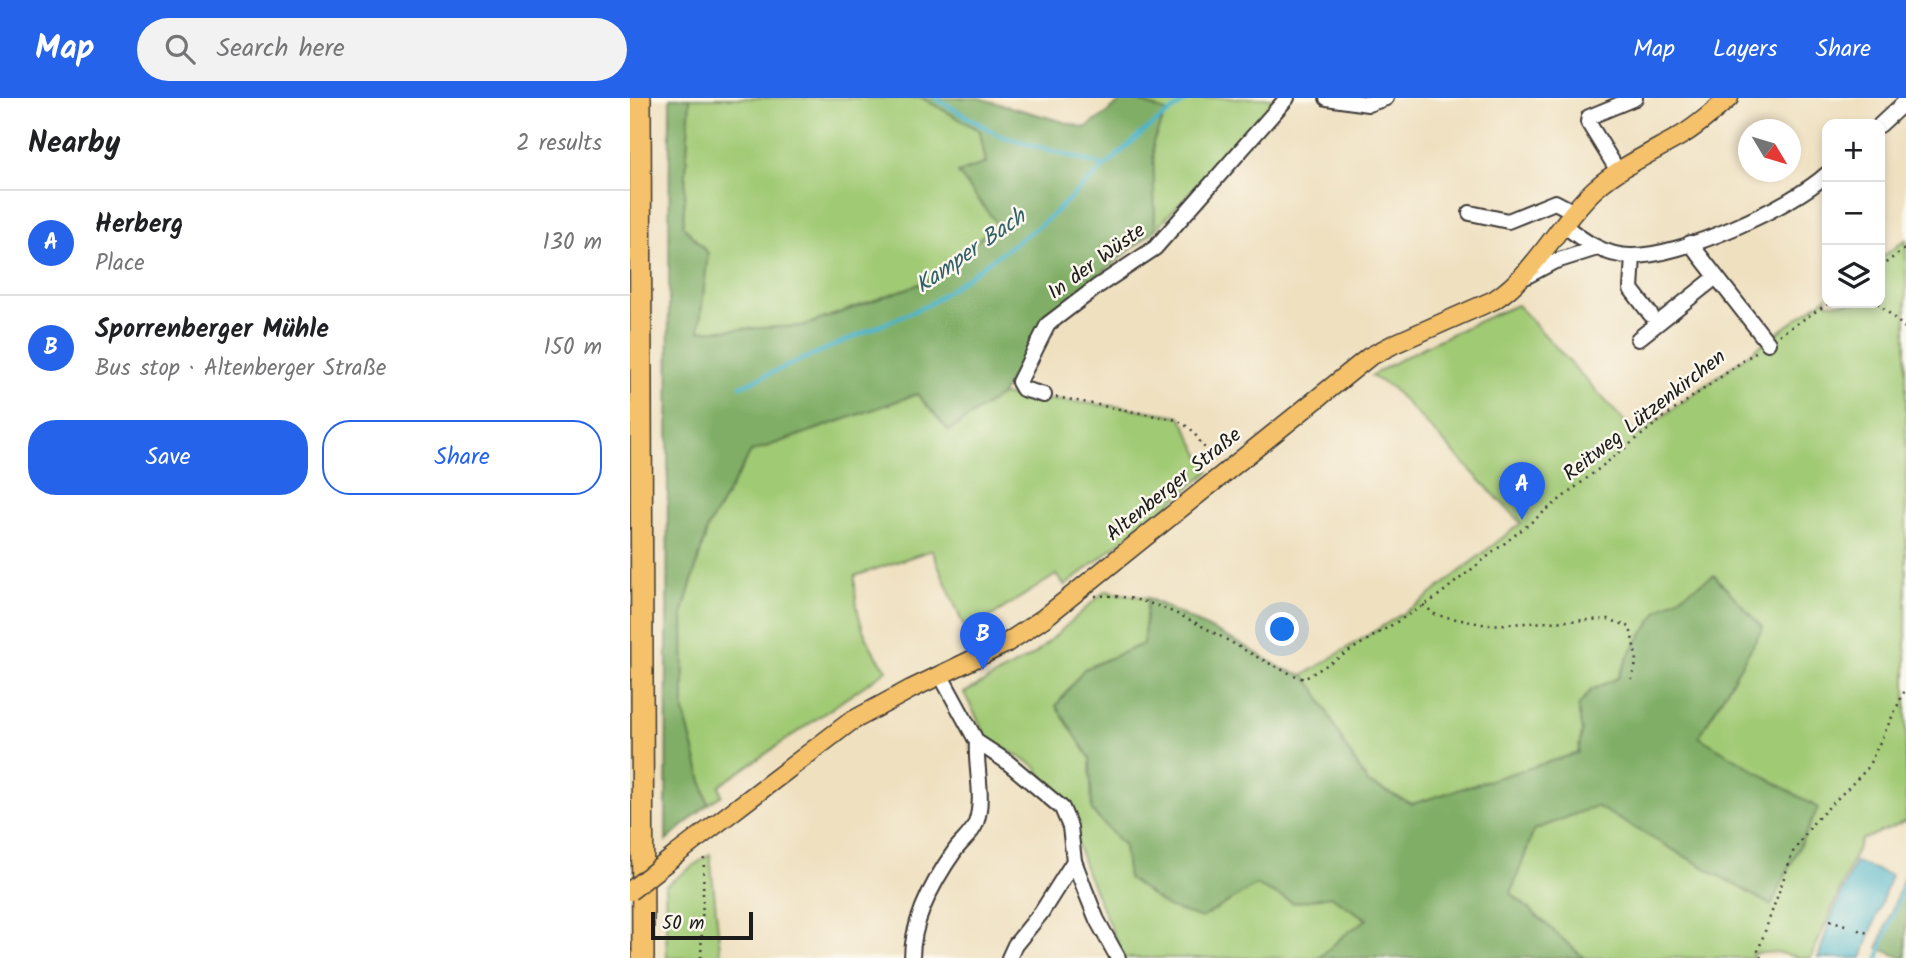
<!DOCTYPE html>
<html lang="en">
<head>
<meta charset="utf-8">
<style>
	:root { --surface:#fff; --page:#f2f2f2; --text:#202124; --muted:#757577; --line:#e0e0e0; --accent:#2563eb }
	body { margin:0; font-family:Kalam,sans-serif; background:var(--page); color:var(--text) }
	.controls { position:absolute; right:21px; top:21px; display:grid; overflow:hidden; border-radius:14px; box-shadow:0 4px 10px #0003 }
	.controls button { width:63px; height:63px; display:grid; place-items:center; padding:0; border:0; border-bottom:2px solid var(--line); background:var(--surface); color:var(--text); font:35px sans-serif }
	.compass { position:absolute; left:1108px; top:21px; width:63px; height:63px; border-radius:50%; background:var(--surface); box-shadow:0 4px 10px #0003; rotate:128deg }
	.scale { position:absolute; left:21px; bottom:18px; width:102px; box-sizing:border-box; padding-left:7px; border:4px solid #1c1c1c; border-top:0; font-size:19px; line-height:24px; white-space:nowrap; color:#1c1c1c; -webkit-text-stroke:5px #fbf7ec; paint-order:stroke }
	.you { position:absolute; left:653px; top:532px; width:24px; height:24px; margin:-18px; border:5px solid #fff; border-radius:50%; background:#1a73e8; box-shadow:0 0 0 10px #1a73e833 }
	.badge { display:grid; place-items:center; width:46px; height:46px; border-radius:50%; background:var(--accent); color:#fff; font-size:23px; font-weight:700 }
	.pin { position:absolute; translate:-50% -58px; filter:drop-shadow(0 2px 4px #0008) }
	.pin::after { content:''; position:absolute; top:37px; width:24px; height:21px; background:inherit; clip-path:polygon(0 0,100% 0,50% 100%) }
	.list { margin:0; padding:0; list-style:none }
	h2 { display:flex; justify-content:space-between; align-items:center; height:91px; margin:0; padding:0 28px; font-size:30px }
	h2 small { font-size:23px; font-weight:400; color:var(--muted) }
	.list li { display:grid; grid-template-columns:46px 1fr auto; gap:21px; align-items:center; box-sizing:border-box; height:105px; padding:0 28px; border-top:2px solid var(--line) }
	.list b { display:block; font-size:26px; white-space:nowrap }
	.list p { margin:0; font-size:23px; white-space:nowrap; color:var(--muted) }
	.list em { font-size:23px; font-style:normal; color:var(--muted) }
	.actions { display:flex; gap:14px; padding:21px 28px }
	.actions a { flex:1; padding:16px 0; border:2px solid var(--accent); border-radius:28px; text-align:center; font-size:24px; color:var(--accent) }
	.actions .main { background:var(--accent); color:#fff }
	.icon { flex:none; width:38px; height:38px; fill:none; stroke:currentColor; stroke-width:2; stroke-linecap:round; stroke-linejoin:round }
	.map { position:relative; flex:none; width:1276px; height:860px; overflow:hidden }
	header { display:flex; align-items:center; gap:42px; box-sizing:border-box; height:98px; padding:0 35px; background:var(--accent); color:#fff }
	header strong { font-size:33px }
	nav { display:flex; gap:38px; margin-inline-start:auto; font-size:24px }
	.search { width:490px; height:63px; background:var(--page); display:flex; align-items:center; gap:18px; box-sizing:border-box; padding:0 24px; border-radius:38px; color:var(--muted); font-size:26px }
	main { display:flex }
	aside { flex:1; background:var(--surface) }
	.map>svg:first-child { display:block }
	.green { fill:#a1ca75; stroke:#5e7348; stroke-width:2 }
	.forest { fill:#80ae66; stroke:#4e6541; stroke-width:2 }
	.water { fill:#4ab3c8; stroke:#336872; stroke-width:2 }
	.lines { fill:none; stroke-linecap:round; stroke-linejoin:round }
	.stream { stroke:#4ab3c8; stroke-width:4.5 }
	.minor-casing { stroke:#3c3935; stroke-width:18 }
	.major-casing { stroke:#3c3935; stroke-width:21 }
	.highway-casing { stroke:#3c3935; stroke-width:24 }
	.path { stroke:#3c3935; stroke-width:2.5; stroke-dasharray:2 5; stroke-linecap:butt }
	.minor { stroke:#fff; stroke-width:14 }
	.major { stroke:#f5c16b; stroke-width:18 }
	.highway { stroke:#f5c16b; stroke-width:21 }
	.major-bridge-casing { stroke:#3c3935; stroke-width:21; stroke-linecap:butt }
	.major-bridge { stroke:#f5c16b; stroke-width:18 }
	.labels { text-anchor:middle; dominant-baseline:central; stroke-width:5; stroke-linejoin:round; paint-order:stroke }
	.street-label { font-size:21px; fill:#1c1c1c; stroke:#fbf7ec }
	.water-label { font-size:23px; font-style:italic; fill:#316069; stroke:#fbf7ec }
</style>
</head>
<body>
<header>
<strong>Map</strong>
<div class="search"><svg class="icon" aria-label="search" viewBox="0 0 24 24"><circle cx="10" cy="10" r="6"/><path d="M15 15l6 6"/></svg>Search here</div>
<nav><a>Map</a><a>Layers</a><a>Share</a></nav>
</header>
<main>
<aside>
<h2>Nearby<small>2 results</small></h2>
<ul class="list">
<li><span class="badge">A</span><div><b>Herberg</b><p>Place</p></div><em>130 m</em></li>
<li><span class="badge">B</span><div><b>Sporrenberger Mühle</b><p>Bus stop · Altenberger Straße</p></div><em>150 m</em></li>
</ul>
<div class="actions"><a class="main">Save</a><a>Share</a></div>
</aside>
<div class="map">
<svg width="1276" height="860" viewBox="0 0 1276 860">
	<rect width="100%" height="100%" fill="#fbf7ec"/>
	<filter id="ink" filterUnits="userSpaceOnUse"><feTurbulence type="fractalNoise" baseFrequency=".0143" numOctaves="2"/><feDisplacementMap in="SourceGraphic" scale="14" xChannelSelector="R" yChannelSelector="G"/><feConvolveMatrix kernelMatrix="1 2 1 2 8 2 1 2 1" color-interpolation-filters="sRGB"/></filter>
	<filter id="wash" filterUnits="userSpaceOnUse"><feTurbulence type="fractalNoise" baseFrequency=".00686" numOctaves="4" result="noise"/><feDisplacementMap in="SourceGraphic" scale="28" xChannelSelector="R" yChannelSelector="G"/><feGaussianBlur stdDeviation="1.57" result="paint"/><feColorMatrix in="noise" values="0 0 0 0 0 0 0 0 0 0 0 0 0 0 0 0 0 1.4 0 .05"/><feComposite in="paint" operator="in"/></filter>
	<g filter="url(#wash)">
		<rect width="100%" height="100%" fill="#efe0c0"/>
		<g class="green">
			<path d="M60 0H292L350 33 356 65 328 75 367 126 295 184 173 228 69 233 78 155 53 128Z"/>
			<path d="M501 0H648L525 132 523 44 536 14Z"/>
			<path d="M1276 142V723L1231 742 1181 860H1170L1147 854 1122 856 1123 860H954L881 795 904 732 966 708 1140 807 1069 639 1132 530 1001 553 988 580 961 592 948 609 952 634 948 655 782 706 738 685 715 648 685 591 674 577 791 504 891 425 762 290 741 278C788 250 836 228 887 207L1007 337 1197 199V205H1250V160Z"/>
			<path d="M287 296 319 333 371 297 493 309 550 318 579 374 435 488 426 477 336 534 302 452 225 478C224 515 234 544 257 572L89 688 92 697 78 706 54 615 53 513 78 429 121 354Z"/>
			<path d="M475 493 518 500 513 546 454 571 426 608 460 660 462 713 494 748 498 780 626 787 664 805 700 797 737 822 713 838 689 860H494L456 773 434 705 405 668 358 641 334 595 405 556Z"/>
			<path d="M80 756 91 860H37L35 788Z"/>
		</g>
		<g class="forest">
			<path d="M40 0H60L53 128 78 155 69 233 173 228 295 184 367 126 328 75 356 65 350 33 292 0H349L455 30 476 16 494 0H501L536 14 523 44 525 132 414 222 371 297 319 333 287 296 121 354 78 429 53 513 54 614 78 706 36 743Z"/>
			<path d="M1084 477 1133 530 1069 639 1188 710 1141 807 966 708 904 732 881 795 954 860H689L713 838 737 821 700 798 664 805 626 787 572 820 537 809 498 780 494 748 462 713 460 660 426 608 454 571 513 546 518 500 613 547 653 571 674 577 685 591 715 648 738 685 782 706 948 655 952 634 948 609 961 592 988 580 1001 553 1029 512Z"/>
			<path d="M1276 773V860H1273L1248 850Z"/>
		</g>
		<path class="water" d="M1225 764 1261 777 1232 860H1188L1200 822Z"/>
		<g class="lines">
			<g class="stream">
				<path d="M305 0 370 38 475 68"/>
				<path d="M111 288 298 207 413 125 514 33 560 0"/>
				<path d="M1248 860 1276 779"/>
			</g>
		</g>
	</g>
	<g filter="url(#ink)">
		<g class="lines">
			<defs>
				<g id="minor">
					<path d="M697 0 738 6 756 0"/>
					<path d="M1250 27 1276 3"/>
					<path d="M988 73 958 24 959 19 1005 0"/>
					<path d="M840 115 878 123 925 104 944 114"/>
					<path d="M934 127C953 143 975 158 1001 158 1051 159 1161 109 1197 76"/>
					<path d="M1060 145 1138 245"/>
					<path d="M1003 158 1001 191 1021 217"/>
					<path d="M895 179 923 164 967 150"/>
					<path d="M1008 241 1086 179"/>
					<path d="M414 297 393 291 389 284 418 226 468 188 525 150 657 0"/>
					<path d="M311 578 347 644 376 663 432 710 440 729 444 763 455 792 467 822 488 860"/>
					<path d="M282 860C282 821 304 782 326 751 333 742 342 736 346 725 355 699 345 670 347 644"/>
					<path d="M379 860 385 847 411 815 444 763"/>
				</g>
				<path id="major" d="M47 756 220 624 281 591 375 546 414 520 739 259 764 246 864 202C907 174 928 125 965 91 991 68 1023 54 1052 37 1069 27 1084 13 1099 0"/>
				<path id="highway" d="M10 0 13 860"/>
			</defs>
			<use href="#minor" class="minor-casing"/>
			<use href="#major" class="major-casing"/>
			<use href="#highway" class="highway-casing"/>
			<g class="path">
				<path d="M1250 169 1276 150"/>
				<path d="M1248 205 1276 231"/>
				<path d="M1149 237 1199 205"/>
				<path d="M426 299 547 322 561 331 584 363"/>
				<path d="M465 498C540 493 606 556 674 581L804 501 1033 320 1127 253"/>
				<path d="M793 507 806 517 857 527 978 521 1000 529 1007 563 1001 581"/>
				<path d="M1200 822 1218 828"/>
				<path d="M1228 832 1241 836"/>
				<path d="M71 860 74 762 72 757"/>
				<path d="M1131 860 1128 853 1163 754 1184 724 1237 671 1276 590"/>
			</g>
			<use href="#minor" class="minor"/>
			<use href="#major" class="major"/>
			<use href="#highway" class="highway"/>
			<defs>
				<path id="major-bridge" d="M0 793 47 756"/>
			</defs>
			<use href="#major-bridge" class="major-bridge-casing"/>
			<use href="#major-bridge" class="major-bridge"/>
		</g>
	</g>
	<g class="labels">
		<g class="street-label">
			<text transform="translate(467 164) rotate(-36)">In der Wüste</text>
			<text transform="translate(1015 318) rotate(-38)">Reitweg Lützenkirchen</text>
			<text transform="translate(544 387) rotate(-39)">Altenberger Straße</text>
		</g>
		<g class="water-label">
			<text transform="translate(341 154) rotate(-35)">Kamper Bach</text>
		</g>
	</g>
</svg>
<div class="controls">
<button>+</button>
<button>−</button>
<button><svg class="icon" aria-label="layers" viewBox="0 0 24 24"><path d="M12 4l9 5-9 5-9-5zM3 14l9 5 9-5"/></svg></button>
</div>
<svg class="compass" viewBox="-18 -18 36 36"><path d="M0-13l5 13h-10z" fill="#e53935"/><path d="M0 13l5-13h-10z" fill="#757577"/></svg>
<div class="scale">50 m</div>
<div class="you"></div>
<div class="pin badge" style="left:892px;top:422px">A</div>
<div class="pin badge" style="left:353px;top:572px">B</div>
</div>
</main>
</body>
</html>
